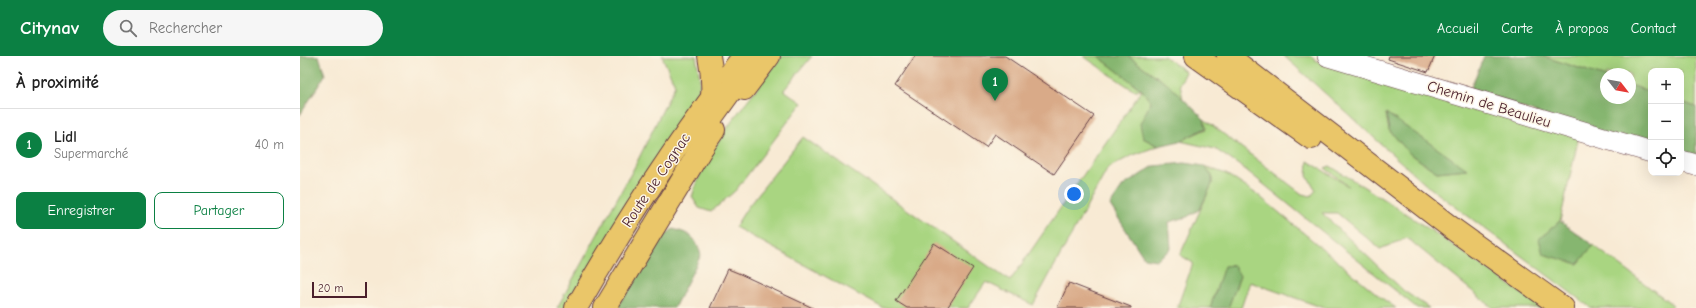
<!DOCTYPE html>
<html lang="fr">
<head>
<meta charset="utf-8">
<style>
	:root { --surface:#fff; --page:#f6f6f6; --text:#222; --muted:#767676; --line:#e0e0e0; --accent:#0b8043 }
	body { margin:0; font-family:"Comic Neue",sans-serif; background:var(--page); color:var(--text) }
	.controls { position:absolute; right:12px; top:12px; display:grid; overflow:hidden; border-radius:8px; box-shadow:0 4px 16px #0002 }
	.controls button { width:36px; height:36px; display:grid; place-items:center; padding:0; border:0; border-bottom:1px solid var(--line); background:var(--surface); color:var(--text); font:20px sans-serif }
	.compass { position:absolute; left:1300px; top:12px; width:36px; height:36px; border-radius:50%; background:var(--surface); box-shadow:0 4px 16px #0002; rotate:121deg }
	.scale { position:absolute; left:12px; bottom:10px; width:55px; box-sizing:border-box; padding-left:4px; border:2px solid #4a1f2b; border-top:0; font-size:11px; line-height:14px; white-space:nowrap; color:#4a1f2b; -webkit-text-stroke:3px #fcf5e5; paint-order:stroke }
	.you { position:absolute; left:774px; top:138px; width:14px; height:14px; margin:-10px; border:3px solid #fff; border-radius:50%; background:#1a73e8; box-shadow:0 0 0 6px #1a73e833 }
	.badge { display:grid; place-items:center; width:26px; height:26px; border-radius:50%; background:var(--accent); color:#fff; font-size:13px; font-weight:700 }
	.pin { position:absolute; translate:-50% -33px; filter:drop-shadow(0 1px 2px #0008) }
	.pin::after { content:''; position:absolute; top:21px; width:14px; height:12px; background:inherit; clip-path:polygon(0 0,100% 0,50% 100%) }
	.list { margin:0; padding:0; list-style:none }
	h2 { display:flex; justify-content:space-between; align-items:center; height:52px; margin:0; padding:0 16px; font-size:17px }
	h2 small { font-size:13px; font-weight:400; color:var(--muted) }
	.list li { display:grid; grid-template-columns:26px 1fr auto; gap:12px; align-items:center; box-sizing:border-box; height:72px; padding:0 16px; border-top:1px solid var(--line) }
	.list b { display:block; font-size:15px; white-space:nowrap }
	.list p { margin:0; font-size:13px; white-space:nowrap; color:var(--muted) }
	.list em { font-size:13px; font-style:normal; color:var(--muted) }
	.actions { display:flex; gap:8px; padding:12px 16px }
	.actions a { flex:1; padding:9px 0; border:1px solid var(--accent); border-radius:8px; text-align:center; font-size:14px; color:var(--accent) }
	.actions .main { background:var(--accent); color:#fff }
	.icon { flex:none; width:22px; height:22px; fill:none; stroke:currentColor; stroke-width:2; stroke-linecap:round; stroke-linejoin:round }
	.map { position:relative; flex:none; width:1396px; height:252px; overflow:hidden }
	header { display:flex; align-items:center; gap:24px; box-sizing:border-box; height:56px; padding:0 20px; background:var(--accent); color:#fff }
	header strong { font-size:19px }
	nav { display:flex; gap:22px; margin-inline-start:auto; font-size:14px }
	.search { width:280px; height:36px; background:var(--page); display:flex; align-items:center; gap:10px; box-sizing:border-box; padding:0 14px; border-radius:22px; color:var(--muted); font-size:15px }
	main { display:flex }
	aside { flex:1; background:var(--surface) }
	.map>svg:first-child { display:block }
	.green { fill:#a9d581; stroke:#7a7a56; fill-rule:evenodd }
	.forest { fill:#86b66f; stroke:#686a4d }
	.building { fill:#d9aa88 }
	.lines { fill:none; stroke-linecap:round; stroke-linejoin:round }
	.street-casing { stroke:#643d44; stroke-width:22 }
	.primary-casing { stroke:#643d44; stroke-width:24 }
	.highway-casing { stroke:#643d44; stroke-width:24 }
	.street { stroke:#fff; stroke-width:21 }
	.primary { stroke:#eac669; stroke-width:22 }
	.highway { stroke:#eac669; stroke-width:22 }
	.labels { text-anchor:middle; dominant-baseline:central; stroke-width:3; stroke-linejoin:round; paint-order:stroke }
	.street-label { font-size:15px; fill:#4a1f2b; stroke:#fcf5e5 }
</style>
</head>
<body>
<header>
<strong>Citynav</strong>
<div class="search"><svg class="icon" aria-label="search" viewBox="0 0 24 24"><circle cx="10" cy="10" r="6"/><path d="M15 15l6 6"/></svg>Rechercher</div>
<nav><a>Accueil</a><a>Carte</a><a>À propos</a><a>Contact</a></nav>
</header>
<main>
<aside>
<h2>À proximité<small></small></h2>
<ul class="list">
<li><span class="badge">1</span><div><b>Lidl</b><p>Supermarché</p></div><em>40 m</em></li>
</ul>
<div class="actions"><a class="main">Enregistrer</a><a>Partager</a></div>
</aside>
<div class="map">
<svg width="1396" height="252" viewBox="0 0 1396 252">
	<rect width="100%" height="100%" fill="#fcf5e5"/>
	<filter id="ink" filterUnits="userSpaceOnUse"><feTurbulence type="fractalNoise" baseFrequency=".025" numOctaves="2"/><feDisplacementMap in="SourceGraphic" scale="8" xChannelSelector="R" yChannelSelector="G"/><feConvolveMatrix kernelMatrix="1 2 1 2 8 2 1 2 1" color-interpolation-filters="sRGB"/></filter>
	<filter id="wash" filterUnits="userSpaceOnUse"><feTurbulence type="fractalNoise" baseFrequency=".012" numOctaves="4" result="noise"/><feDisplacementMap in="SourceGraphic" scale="16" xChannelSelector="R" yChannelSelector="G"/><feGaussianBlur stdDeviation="0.9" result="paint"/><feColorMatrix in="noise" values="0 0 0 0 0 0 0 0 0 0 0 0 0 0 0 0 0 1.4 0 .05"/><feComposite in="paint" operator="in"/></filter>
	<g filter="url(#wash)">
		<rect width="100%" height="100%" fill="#f8ead4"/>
		<g class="green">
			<path d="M362 0H396L400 23 398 41 268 252H257L334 112 375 29Z"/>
			<path d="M482 0H512L484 34 502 47 436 134 411 156 399 152 392 141C406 91 451 41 482 0Z"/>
			<path d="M783 0H798L842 34 851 47 843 82 858 90 831 100 808 112 733 249 686 226 668 252H583L435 171 447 152 503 81 710 225 842 34H833Z"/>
			<path d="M828 0H864L886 16 880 28 883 43 870 30Z"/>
			<path d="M984 0H1012L1016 5 1042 12 1280 75 1260 165 1239 183 1278 208 1293 189 1373 249 1370 252H1291L1125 128ZM1086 58H1087L1166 113 1137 116 1110 98 1089 74Z"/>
			<path d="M1242 0H1396V51L1381 46V15H1351V36L1330 29V18H1306V21Z"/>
			<path d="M904 63 1002 138 1011 140 1016 134 1007 120 1008 105 1048 130 1025 112 1030 110C1103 154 1173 202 1242 252H1193L1107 182 1080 193 1037 157H1022L1104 235 1129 252H1117L946 114 915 93 880 85 906 73Z"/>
			<path d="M904 110 926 118 958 139 1083 243 1096 252H1024L950 226 941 252H928L940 220 924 211 910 252H877L893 207 880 199 912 128V120Z"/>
		</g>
		<g class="forest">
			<path d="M0 0H19L25 19 0 59Z"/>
			<path d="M798 0H828L870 30 904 63 906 72 880 85 858 90 843 82 840 68 851 46 842 34Z"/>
			<path d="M1184 0H1242L1306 21V42H1330V29L1351 36V96L1170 34Z"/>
			<path d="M1381 46 1396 51V101L1381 105Z"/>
			<path d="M1086 57 1167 113 1137 116 1110 98 1089 74Z"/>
			<path d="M885 107 904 110 912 120V128L900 153 887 161 869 166 871 193 856 204 844 202 810 149 823 130 854 110Z"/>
			<path d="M1260 165 1293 189 1278 208 1243 198 1239 183Z"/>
			<path d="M373 173C391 178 395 180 401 199L374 252H317C333 225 347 192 373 173Z"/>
			<path d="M934 209 940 220 928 252H910L924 210Z"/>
		</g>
		<g id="blocks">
			<g class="building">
				<path d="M615 0H705L794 60 754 118 695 78 686 91 595 30Z"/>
				<path d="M1089 0H1135L1128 16 1088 3Z"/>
				<path d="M634 187 673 212 647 252H607L596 245Z"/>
				<path d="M428 213 438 217 513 252H410Z"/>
				<path d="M769 227 831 251V252H757Z"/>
			</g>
		</g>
	</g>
	<g filter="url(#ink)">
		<use href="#blocks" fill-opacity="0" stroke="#643d44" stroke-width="1"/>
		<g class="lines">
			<defs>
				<g id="street">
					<path d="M1028 0 1351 96"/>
					<path d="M1381 105 1396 109"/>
				</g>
				<g id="primary">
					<path d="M444 33 469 0"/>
					<path d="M276 252C326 165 381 80 443 1"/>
					<path d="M305 252 403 90 414 74"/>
				</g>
				<g id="highway">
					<path d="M409 0C412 14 413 27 412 41"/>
					<path d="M896 0 1011 82"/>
					<path d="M928 0 1153 173 1263 252"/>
					<path d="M403 90 409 65 451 7 449 0"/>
				</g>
			</defs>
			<use href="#street" class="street-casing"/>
			<use href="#primary" class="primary-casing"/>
			<use href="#highway" class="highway-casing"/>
			<use href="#street" class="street"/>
			<use href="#primary" class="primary"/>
			<use href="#highway" class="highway"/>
		</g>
	</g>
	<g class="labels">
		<g class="street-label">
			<text transform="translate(1189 48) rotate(17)">Chemin de Beaulieu</text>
			<text transform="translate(356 124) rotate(-56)">Route de Cognac</text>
		</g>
	</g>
</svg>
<div class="controls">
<button>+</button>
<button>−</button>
<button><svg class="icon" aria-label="locate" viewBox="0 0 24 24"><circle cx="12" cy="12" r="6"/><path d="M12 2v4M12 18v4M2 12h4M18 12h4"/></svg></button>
</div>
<svg class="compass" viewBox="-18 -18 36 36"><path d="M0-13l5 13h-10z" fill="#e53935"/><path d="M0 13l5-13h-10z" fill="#767676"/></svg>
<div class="scale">20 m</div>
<div class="you"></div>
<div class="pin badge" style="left:695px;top:45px">1</div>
</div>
</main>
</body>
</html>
